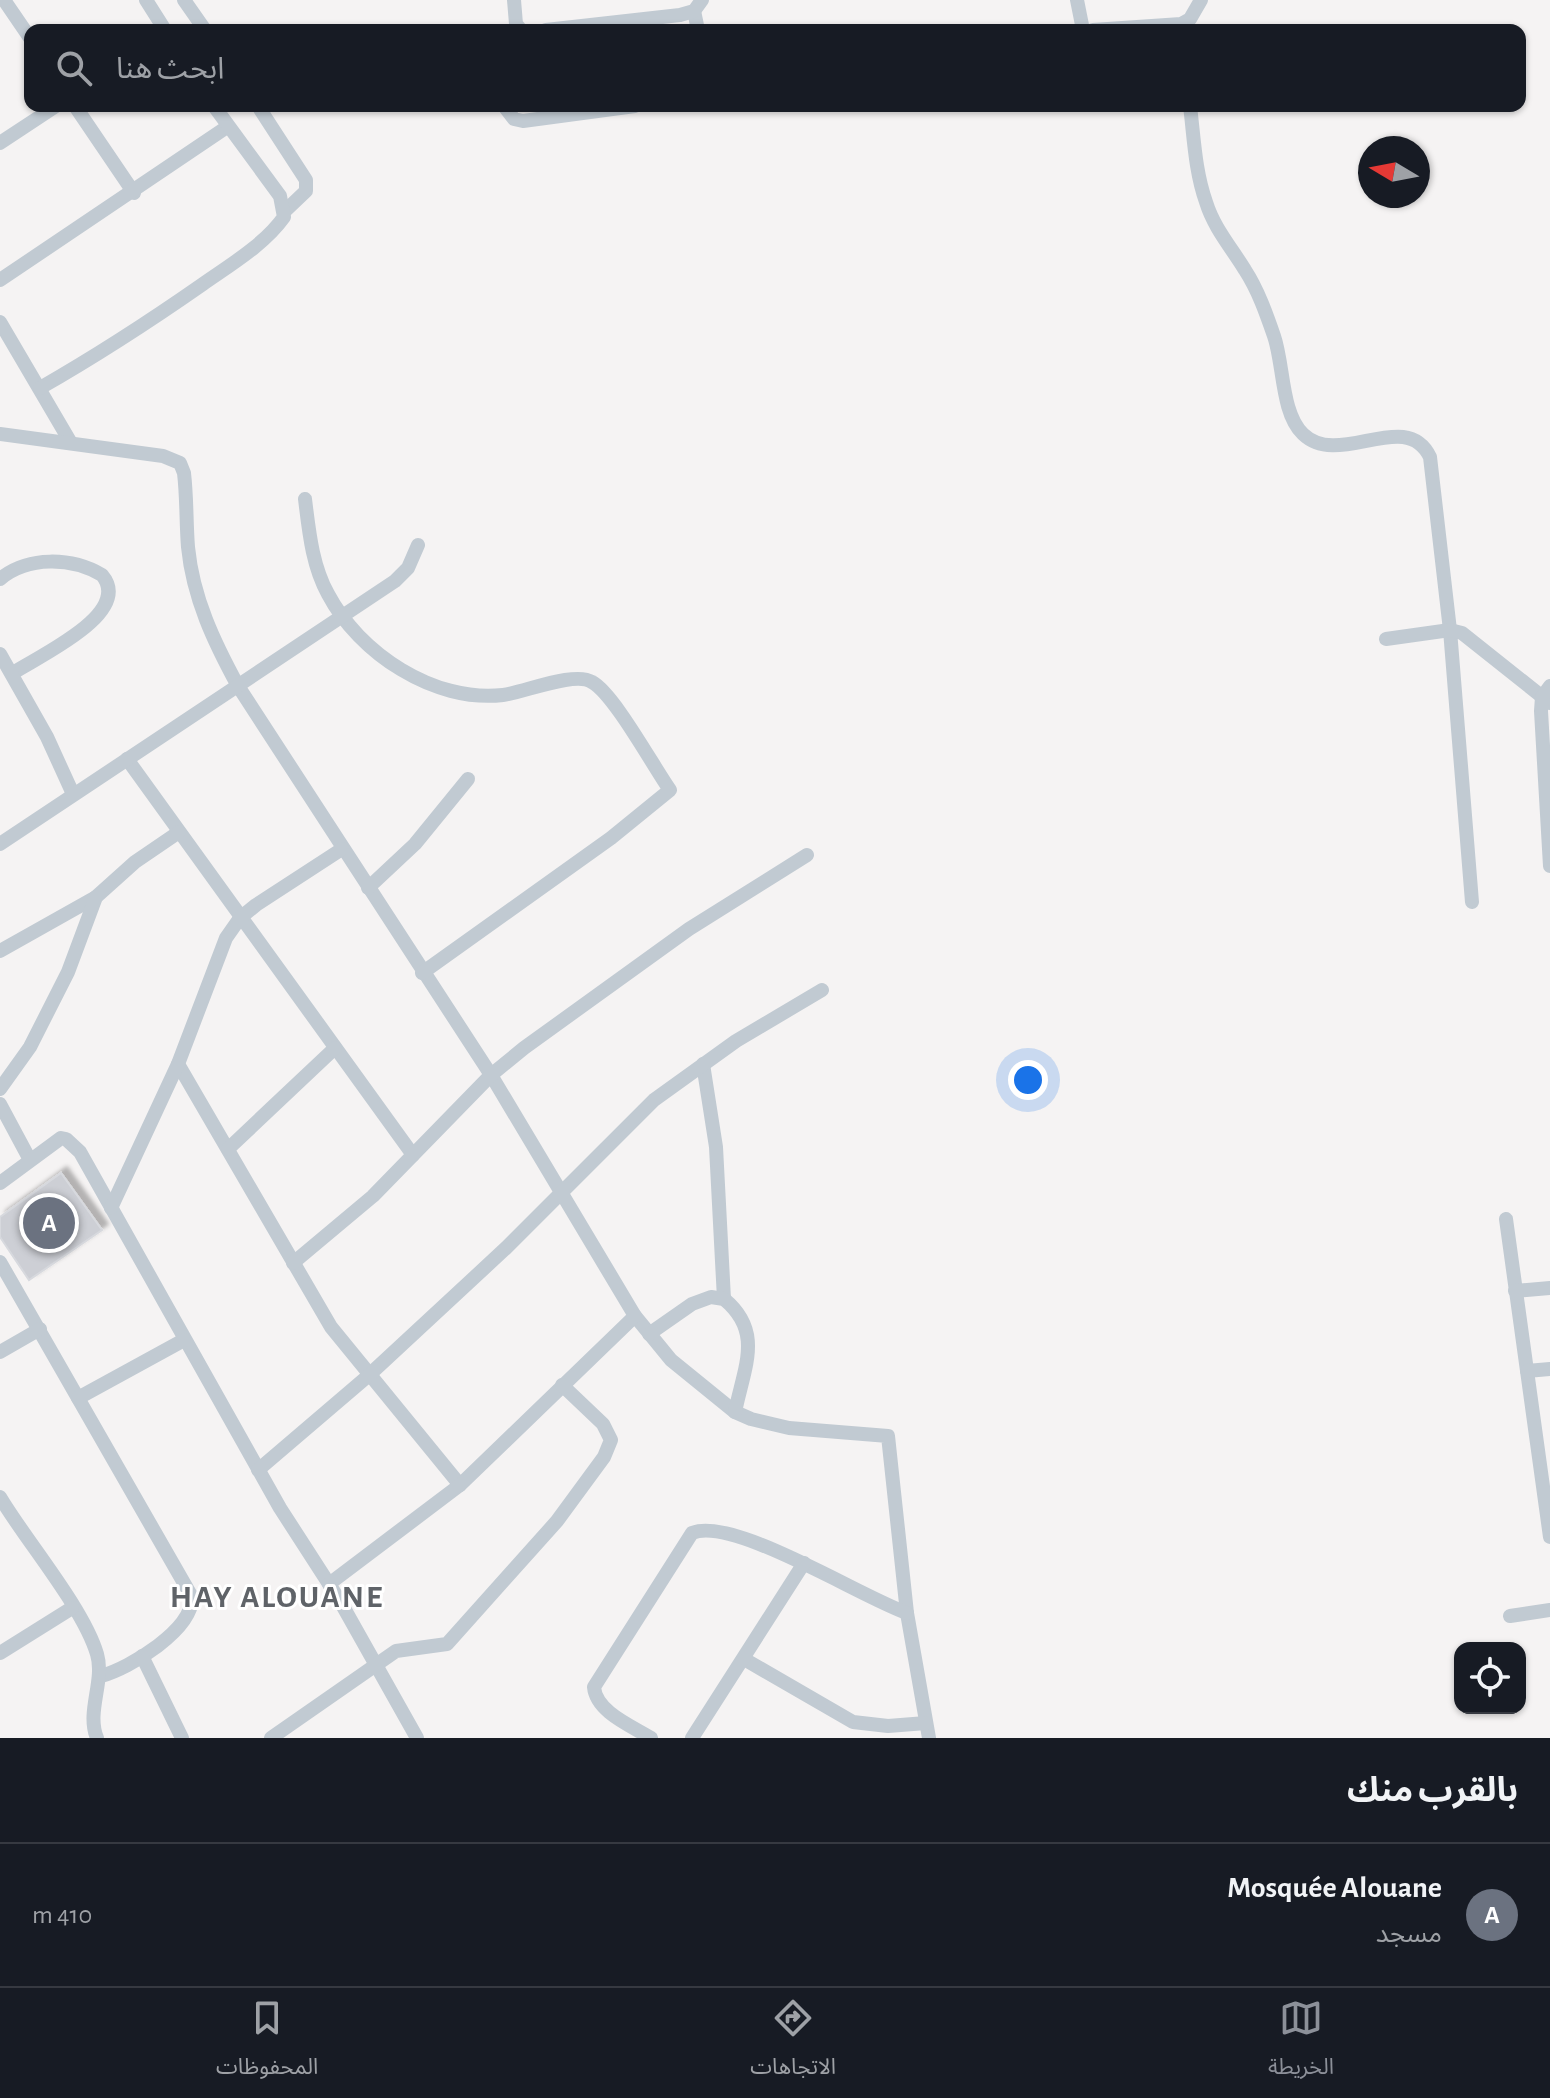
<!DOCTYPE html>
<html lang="ar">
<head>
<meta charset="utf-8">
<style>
	:root { --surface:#171b24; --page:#242831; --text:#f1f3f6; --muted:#9ea1a6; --line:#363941; --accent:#8c9099 }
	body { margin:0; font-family:"Alegreya Sans","Noto Sans Arabic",sans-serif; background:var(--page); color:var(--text); direction:rtl }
	.controls { position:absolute; right:24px; bottom:24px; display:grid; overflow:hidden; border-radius:16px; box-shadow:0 2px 6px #0004 }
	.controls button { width:72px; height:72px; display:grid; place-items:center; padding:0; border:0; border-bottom:2px solid var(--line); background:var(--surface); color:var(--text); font:40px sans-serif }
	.compass { position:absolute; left:1358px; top:136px; width:72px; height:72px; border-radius:50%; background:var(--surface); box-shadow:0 2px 6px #0004; rotate:280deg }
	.you { position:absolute; left:1028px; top:1080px; width:28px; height:28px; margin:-20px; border:6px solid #fff; border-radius:50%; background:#1a73e8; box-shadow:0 0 0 12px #1a73e833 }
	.badge { display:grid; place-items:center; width:52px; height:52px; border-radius:50%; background:var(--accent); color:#fff; font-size:26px; font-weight:700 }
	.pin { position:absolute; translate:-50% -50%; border:4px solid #fff; box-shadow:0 2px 8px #0006 }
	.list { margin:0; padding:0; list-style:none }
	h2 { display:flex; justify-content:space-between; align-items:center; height:104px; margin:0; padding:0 32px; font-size:34px }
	h2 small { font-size:26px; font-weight:400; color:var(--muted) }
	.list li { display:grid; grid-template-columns:52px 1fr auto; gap:24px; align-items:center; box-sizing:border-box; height:144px; padding:0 32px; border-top:2px solid var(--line) }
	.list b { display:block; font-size:30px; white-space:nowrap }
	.list p { margin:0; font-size:26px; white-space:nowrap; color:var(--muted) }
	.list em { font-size:26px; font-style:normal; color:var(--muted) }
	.icon { flex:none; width:44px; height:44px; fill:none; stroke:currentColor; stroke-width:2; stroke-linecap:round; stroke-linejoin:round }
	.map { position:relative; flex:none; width:1550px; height:1738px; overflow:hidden; direction:ltr }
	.search { position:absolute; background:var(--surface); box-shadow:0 2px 6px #0004; left:24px; right:24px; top:24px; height:88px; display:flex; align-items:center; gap:20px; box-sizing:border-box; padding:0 28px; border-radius:16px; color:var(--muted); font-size:30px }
	.sheet { height:248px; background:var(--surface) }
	nav { display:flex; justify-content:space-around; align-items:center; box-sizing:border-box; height:112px; border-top:2px solid var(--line); background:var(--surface); font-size:22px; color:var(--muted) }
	nav a { display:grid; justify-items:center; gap:4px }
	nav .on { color:var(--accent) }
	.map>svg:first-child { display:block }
	.building { fill:#cdcfd5; stroke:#d7d9de; stroke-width:2; filter:url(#shadow) }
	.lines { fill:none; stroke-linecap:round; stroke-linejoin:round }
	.street { stroke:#c1cad2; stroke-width:14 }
	.labels { text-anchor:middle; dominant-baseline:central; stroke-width:6; stroke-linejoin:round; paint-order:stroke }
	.district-label { font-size:32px; font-weight:bold; letter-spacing:2px; fill:#5f6368; stroke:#fff }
</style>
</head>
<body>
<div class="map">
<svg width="1550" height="1738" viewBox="0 0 1550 1738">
	<defs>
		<filter id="shadow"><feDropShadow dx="6" dy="-6" stdDeviation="2" flood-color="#0004"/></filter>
	</defs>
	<rect width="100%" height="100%" fill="#f5f3f3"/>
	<path class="building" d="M61 1173 102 1230 29 1280 0 1237V1217Z"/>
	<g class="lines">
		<g class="street">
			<path d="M4 0 30 38"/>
			<path d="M146 0 165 30"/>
			<path d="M184 0 205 30"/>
			<path d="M514 0 516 24 521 30"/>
			<path d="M1077 0 1083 30"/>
			<path d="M694 11 698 30"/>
			<path d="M546 30 680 15 694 11 702 0"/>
			<path d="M1093 30 1181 24 1190 19 1201 0"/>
			<path d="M75 106 134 193"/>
			<path d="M258 106 306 180V191L285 211"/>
			<path d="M504 106 514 119 523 121 635 106"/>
			<path d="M1190 106C1194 138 1195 171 1206 202 1214 228 1231 247 1245 270 1258 290 1266 313 1274 336 1284 365 1281 413 1303 434 1339 469 1406 407 1430 457L1450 630 1472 902"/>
			<path d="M0 143 56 106"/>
			<path d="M0 280 227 127"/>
			<path d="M0 322 71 443"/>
			<path d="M40 388C96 356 150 321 203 284 230 265 264 245 284 217L280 196 214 106"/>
			<path d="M0 434 163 456 180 463 184 473C187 498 186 522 188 547 193 598 214 642 238 686L491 1075 635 1316 671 1360 735 1412 751 1419 789 1428 888 1436 907 1613 929 1738"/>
			<path d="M305 499C309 531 312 565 328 594 359 653 434 703 503 695 525 692 575 671 592 682 614 694 653 766 670 790L611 838 422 973"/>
			<path d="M0 579C28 556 71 557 102 575 134 613 39 656 13 673"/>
			<path d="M1386 639 1450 630 1462 633 1550 703"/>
			<path d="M0 654 47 737 73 794"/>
			<path d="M1550 686 1542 697 1541 711 1550 866"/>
			<path d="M127 759 413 1155"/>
			<path d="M0 844 395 581 408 568 418 545"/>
			<path d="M368 888 415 844 468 779"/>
			<path d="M0 951 96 897"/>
			<path d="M178 1064 331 1327 460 1485"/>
			<path d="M703 1064 716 1147 724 1299"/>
			<path d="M0 1089 30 1047 68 972 96 897 135 862 179 832"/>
			<path d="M0 1104 30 1160"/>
			<path d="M228 1149 335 1048"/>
			<path d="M0 1183 61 1138 66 1139 80 1152 280 1508 340 1601 417 1738"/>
			<path d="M111 1208 178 1064 226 938 240 918 256 905 342 849"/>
			<path d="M1506 1219 1550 1537"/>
			<path d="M0 1262 192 1597C193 1630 130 1668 101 1676"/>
			<path d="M293 1263 373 1196 491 1075 524 1048 689 929 807 855"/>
			<path d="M1515 1291 1550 1288"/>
			<path d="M649 1334 692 1304 711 1297 724 1299C764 1332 744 1367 735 1412"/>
			<path d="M0 1352 40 1329"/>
			<path d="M1527 1371 1550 1369"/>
			<path d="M78 1398 184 1340"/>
			<path d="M258 1470 368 1376 506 1248 654 1100 736 1041 822 990"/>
			<path d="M0 1497C26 1541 83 1607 97 1654 105 1681 86 1712 97 1738"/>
			<path d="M329 1584 460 1485 635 1316"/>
			<path d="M1510 1616 1550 1610"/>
			<path d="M0 1653 72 1608"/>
			<path d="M142 1656 182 1738"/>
			<path d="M744 1659 853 1722 888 1726 926 1723"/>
			<path d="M271 1738 396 1651 447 1644 557 1521 604 1457 611 1440 603 1424 562 1385"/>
			<path d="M651 1738C632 1726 596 1712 594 1687L692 1533C733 1516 861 1597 907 1613"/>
			<path d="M692 1738 804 1563"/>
		</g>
	</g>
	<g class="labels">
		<g class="district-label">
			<text x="277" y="1597">HAY ALOUANE</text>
		</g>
	</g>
</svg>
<div class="controls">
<button><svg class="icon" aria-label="locate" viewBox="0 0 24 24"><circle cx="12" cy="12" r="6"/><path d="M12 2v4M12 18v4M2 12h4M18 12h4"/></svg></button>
</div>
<svg class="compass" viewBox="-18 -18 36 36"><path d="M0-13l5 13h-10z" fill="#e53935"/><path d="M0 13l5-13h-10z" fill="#9ea1a6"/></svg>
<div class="you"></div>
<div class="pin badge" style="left:49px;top:1223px;background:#6b7280">A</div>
<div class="search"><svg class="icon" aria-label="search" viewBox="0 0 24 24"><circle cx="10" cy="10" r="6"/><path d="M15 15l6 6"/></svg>ابحث هنا</div>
</div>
<section class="sheet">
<h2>بالقرب منك<small></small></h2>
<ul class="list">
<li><span class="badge" style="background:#6b7280">A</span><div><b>Mosquée Alouane</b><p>مسجد</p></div><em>410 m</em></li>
</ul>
</section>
<nav>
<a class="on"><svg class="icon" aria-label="map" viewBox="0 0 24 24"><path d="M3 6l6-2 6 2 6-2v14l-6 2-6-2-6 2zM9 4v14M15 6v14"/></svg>الخريطة</a>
<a><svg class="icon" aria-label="directions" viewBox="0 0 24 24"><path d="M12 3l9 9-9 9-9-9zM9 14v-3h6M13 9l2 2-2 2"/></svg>الاتجاهات</a>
<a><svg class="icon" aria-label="saved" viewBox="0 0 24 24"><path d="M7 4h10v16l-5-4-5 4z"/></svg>المحفوظات</a>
</nav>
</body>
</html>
